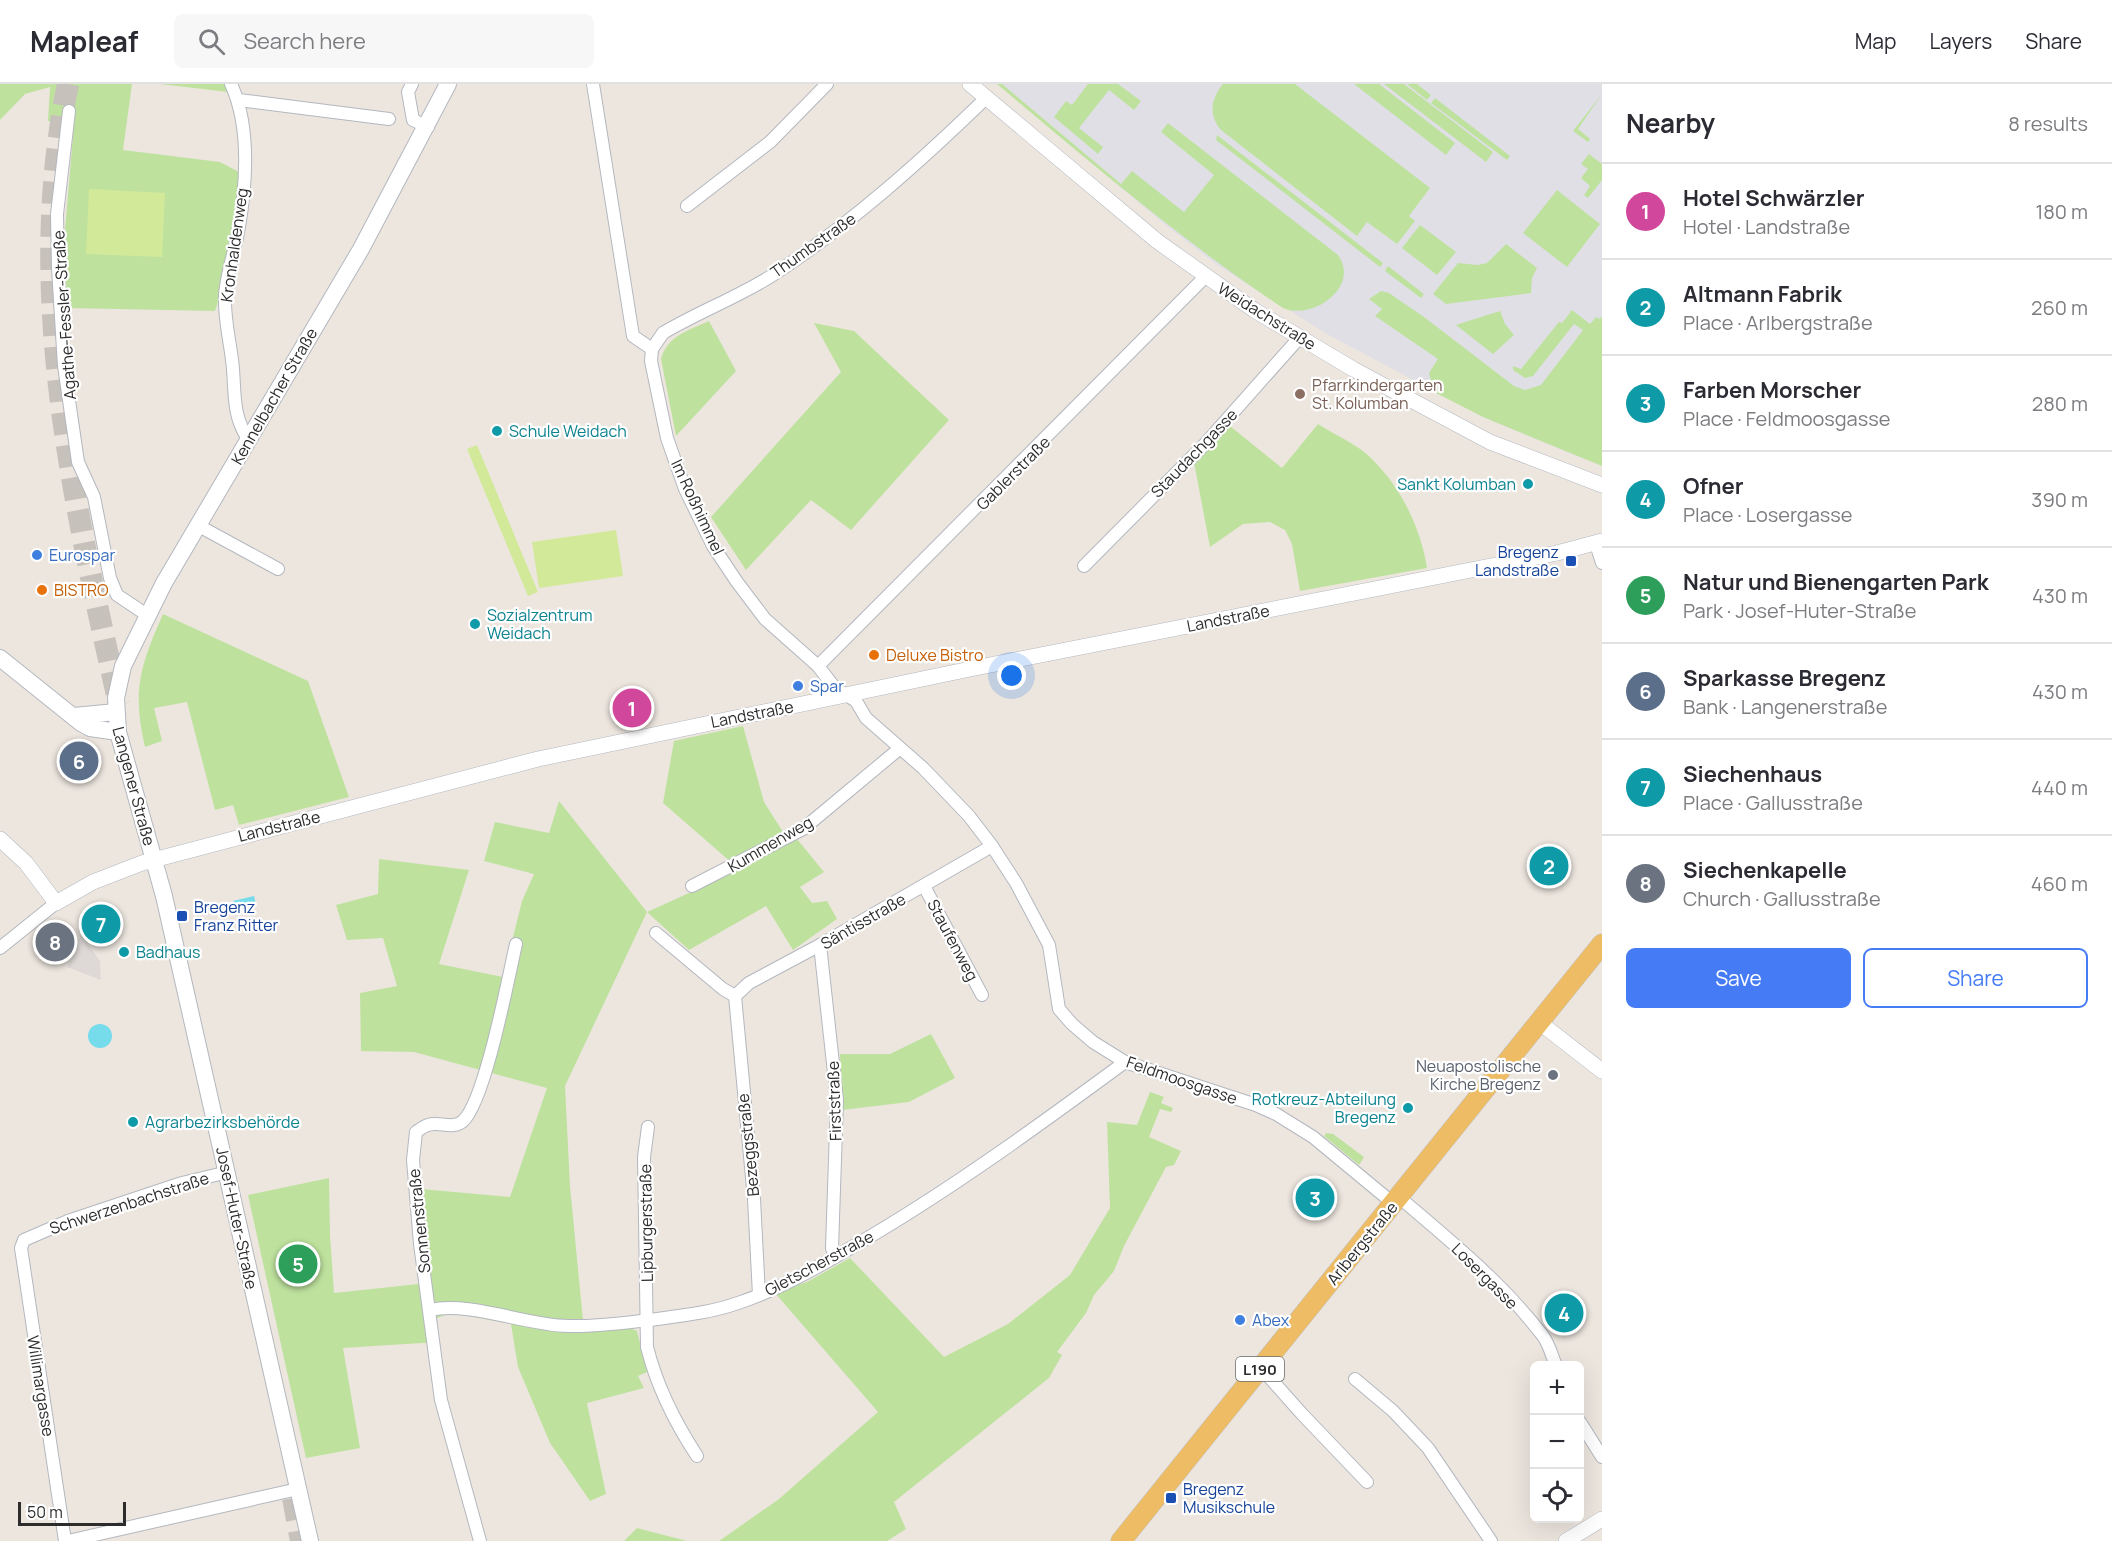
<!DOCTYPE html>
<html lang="en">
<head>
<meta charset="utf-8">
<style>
	:root { --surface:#fff; --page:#f7f7f7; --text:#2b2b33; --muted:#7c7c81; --line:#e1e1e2; --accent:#457cf5 }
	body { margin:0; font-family:Manrope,sans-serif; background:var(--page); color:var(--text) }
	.controls { position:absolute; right:18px; bottom:18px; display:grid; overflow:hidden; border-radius:9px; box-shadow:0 6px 24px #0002 }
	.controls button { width:54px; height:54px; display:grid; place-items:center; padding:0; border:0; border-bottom:2px solid var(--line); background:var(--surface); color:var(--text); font:30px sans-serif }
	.scale { position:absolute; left:18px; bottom:15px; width:108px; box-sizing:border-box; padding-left:6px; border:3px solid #2c2c2c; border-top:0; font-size:16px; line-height:21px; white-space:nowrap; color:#2c2c2c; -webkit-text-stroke:4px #fff; paint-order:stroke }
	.you { position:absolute; left:1012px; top:592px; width:21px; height:21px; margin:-15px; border:4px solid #fff; border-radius:50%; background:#1a73e8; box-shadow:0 0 0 9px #1a73e833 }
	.badge { display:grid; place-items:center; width:39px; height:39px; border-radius:50%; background:var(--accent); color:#fff; font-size:20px; font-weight:700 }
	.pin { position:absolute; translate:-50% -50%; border:3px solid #fff; box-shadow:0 2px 6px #0006 }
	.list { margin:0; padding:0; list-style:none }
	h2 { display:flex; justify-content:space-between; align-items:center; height:78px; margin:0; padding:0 24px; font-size:26px }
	h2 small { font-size:20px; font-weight:400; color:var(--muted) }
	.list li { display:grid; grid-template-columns:39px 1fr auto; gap:18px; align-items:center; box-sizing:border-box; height:96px; padding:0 24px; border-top:2px solid var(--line) }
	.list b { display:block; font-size:22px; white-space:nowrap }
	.list p { margin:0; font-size:20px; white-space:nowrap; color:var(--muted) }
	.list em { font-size:20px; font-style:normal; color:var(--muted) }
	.actions { display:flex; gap:12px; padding:18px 24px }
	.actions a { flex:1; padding:14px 0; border:2px solid var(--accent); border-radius:9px; text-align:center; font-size:21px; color:var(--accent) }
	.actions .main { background:var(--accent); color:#fff }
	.icon { flex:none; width:33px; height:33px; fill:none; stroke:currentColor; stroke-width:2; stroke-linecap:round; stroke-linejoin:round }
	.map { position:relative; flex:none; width:1602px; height:1457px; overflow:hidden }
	header { display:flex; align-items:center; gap:36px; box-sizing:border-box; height:84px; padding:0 30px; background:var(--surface); border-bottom:2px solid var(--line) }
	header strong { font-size:28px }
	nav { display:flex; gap:33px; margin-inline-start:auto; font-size:21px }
	.search { width:420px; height:54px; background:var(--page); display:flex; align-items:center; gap:15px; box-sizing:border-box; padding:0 21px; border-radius:9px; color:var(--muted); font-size:22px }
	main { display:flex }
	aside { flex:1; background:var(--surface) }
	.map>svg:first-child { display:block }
	.industrial { fill:#e0dfe6 }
	.green { fill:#bee29e }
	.pitch { fill:#d2e99a }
	.plaza { fill:#ded9d6 }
	.water { fill:#76dcec }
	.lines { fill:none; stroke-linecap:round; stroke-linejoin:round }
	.motorway-tunnel { stroke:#c6c1bb; stroke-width:22; stroke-dasharray:22 11; stroke-linecap:butt }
	.minor-casing { stroke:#b3b7bf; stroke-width:14 }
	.tertiary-casing { stroke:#b3b7bf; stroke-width:16 }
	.secondary-casing { stroke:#b3b7bf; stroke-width:18 }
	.primary-casing { stroke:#c4c4c4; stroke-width:21 }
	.minor { stroke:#fff; stroke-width:12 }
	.tertiary { stroke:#fff; stroke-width:15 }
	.secondary { stroke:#fff; stroke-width:16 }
	.primary { stroke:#edbc65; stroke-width:20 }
	.education-dot { fill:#8d6e63; stroke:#fff; stroke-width:2 }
	.culture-dot { fill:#0f9aa8; stroke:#fff; stroke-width:2 }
	.shop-dot { fill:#3f7fe0; stroke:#fff; stroke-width:2 }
	.transit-dot { fill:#1a4fb4; stroke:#fff; stroke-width:2 }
	.food-dot { fill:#e8710a; stroke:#fff; stroke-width:2 }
	.worship-dot { fill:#6b7280; stroke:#fff; stroke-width:2 }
	.labels { text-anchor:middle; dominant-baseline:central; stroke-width:4.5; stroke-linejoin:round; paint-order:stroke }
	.shield { fill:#fff; stroke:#6b6b6b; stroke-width:1.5 }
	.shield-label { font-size:15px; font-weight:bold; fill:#2c2c2c }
	.street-label { font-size:16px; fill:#2c2c2c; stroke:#fff }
	.education-label { font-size:16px; fill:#785e54; stroke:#fff; text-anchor:start }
	.culture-label { font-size:16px; fill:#0d838f; stroke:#fff; text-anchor:start }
	.transit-label { font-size:16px; fill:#164399; stroke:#fff; text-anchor:start }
	.shop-label { font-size:16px; fill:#366cbe; stroke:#fff; text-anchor:start }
	.food-label { font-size:16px; fill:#c56008; stroke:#fff; text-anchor:start }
	.worship-label { font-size:16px; fill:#5b616d; stroke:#fff; text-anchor:end }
</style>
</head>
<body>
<header>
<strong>Mapleaf</strong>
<div class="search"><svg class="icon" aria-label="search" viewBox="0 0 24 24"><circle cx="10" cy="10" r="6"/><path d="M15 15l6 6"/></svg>Search here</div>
<nav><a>Map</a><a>Layers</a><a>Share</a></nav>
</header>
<main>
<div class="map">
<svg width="1602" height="1457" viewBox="0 0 1602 1457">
	<rect width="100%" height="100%" fill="#ede6df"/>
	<path class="industrial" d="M997 0H1602V352L1584 375 1483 333 1325 249 1216 180 1168 143Z"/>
	<g class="green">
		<path d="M0 0H132L123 66 220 78 239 88V102L225 195 215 227 66 224 65 145 74 41 48 37 50 3 25 10 0 36Z"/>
		<path d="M160 0H225L228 8Z"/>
		<path d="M997 0H1002L1121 100 1132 87 1184 128 1214 91 1161 48 1168 39 1338 171C1361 203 1312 237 1283 224 1182 157 1090 78 997 0Z"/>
		<path d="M1088 0H1118L1141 17 1134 26 1109 6 1079 44 1103 63 1098 70 1054 33 1066 17 1072 21Z"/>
		<path d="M1223 0H1295L1430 104 1409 132 1415 137 1397 160 1367 138 1357 152 1221 46C1208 30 1211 15 1223 0Z"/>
		<path d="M1354 0H1379L1455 59 1446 71Z"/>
		<path d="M1384 0H1404L1493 68 1486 78Z"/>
		<path d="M1407 0H1417L1431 11 1427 16Z"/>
		<path d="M1602 10 1578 45 1590 55 1588 58 1573 47Z"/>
		<path d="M1435 14 1510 72 1507 76 1431 19Z"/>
		<path d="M1217 51 1383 179 1380 183 1216 56Z"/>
		<path d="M1589 70 1602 80V96L1588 114 1584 111 1590 102 1581 94 1588 85 1581 80Z"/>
		<path d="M1557 106 1600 140 1567 183 1523 149Z"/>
		<path d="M1420 141 1456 168 1437 191 1402 164Z"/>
		<path d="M1506 160 1537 184 1532 194 1531 209 1446 220 1433 210 1458 179 1478 181 1487 179Z"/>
		<path d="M1388 182 1424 210 1421 214 1385 187Z"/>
		<path d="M1381 207 1389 209 1424 233 1514 302 1525 306 1541 301 1583 246 1574 240 1533 292 1525 294 1513 286V282L1521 285 1559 238 1562 239 1572 226 1590 240 1596 233 1600 235 1602 232V382L1483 333 1434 308 1429 289 1438 275 1375 232 1382 225 1369 215Z"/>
		<path d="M1500 227 1505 240 1514 251 1493 270 1456 241Z"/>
		<path d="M709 237 736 287 676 352 661 275C667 252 689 246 709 237Z"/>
		<path d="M814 239 854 247 949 336 851 446 811 416 746 486 711 433 841 288Z"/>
		<path d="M1318 340C1335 351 1359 361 1373 376 1401 404 1421 444 1427 484L1300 507 1292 460 1285 446 1270 438 1243 440 1210 463 1194 378 1230 342 1282 384Z"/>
		<path d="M163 530 308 597 349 713 239 741 233 721 215 726 187 618 154 624 162 657 145 663C132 607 140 582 163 530Z"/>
		<path d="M743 642 764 718 790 759 797 755 824 788 800 803 812 819 827 817 837 835 793 866 766 822 689 866 647 828 565 1002 570 1102 584 1247 630 1244 637 1247 647 1288 638 1292 644 1304 587 1319 606 1410 590 1417 550 1359 518 1283 511 1240 451 1229 437 1234 438 1258 343 1264 360 1364 306 1374 248 1111 329 1094 330 1151 334 1209 428 1199 421 1105 510 1113 547 1004 414 968 361 967 360 909 397 902 383 854 347 856 336 821 378 810 379 775 469 786 439 880 503 893 522 817 534 790 484 777 495 738 549 749 559 717 647 828 740 786 663 719 674 657Z"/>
		<path d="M931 950 955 994 909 1018 842 1026 840 970H890Z"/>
		<path d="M1150 1008 1164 1013 1161 1019 1173 1024 1171 1028 1160 1025 1149 1053 1181 1067 1174 1081 1166 1083 1124 1162 1114 1187 1094 1211 1086 1229 1057 1268 1062 1271 1049 1294 894 1418 906 1445 887 1457H719L779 1415 878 1328 775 1209 807 1198 850 1174 944 1273 1008 1240 1070 1191 1110 1124 1107 1038 1137 1041Z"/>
		<path d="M1326 1049 1333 1050 1364 1073 1359 1081 1324 1052Z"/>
		<path d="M637 1444 687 1457H624Z"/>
	</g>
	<g class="pitch">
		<path d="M89 105 165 109 162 173 86 170Z"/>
		<path d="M477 361 538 508 528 512 467 365Z"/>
		<path d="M616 446 623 492 539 504 532 458Z"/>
	</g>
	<path class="plaza" d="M81 850 100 877 101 896 67 883Z"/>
	<g class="water">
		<path d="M254 812 256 821 236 826 233 817Z"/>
		<circle cx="100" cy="952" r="12"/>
	</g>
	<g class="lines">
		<g class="motorway-tunnel">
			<path d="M68 0C25 208 73 417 119 620"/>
			<path d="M293 1414 301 1457"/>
		</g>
		<defs>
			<g id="minor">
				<path d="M231 0C251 43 246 104 238 149 234 170 226 191 225 212 224 238 231 260 233 285 235 312 233 332 248 355"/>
				<path d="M412 0 408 8 413 36 428 43"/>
				<path d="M593 0 633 252 652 265"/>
				<path d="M986 14C920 78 853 138 776 189 741 212 700 227 663 249L652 265 651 277 667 354 685 405 713 462 737 498 765 535 818 582 835 604 856 617 866 634 923 684 969 732 992 762 1016 799 1049 861 1059 925 1072 940 1093 958 1125 978 1256 1021 1276 1030 1313 1053 1394 1120"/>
				<path d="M239 16 389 35"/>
				<path d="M69 27 57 130 58 184 64 282 78 378 94 413 110 494 117 511 147 531"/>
				<path d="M687 122 770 58 827 0"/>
				<path d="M199 442 278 485"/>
				<path d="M1596 460 1602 479"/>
				<path d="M1084 482 1206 359 1300 253"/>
				<path d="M818 582 1205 193"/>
				<path d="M692 802 803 745 899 665"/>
				<path d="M924 802 982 911"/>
				<path d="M656 849 723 905 735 912"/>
				<path d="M820 861 837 1016 832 1164 835 1173"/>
				<path d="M0 864 56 819"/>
				<path d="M735 912 754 1115 759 1211"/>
				<path d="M735 912 749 899 820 861 992 762"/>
				<path d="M648 1043 644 1073 647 1263C657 1303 674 1337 697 1372"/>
				<path d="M1399 1113C1449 1156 1503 1199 1543 1252 1549 1260 1552 1272 1556 1282"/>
				<path d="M430 1226C470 1217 524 1241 568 1242 594 1243 623 1239 649 1236 679 1232 710 1229 738 1219 786 1203 828 1177 871 1152 960 1099 1042 1039 1125 978"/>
				<path d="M1261 1284 1302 1330 1367 1398"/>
				<path d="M1355 1295 1393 1327 1428 1364 1491 1457"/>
				<path d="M1580 1338 1602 1373"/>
				<path d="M65 1457 21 1164 24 1156 68 1137 182 1099 228 1088"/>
				<path d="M68 1457 298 1405"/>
				<path d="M480 1457 441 1316 420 1160 413 1076 416 1048C419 1046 424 1042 428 1041 439 1037 453 1046 463 1037 485 1017 508 895 516 860"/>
			</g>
			<g id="tertiary">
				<path d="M970 0 1157 157 1254 226 1353 285 1490 358 1602 401"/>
				<path d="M0 755 26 779 56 819 93 798 142 779 538 675 975 584 1557 469 1602 457"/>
				<path d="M1539 938 1602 987"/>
				<path d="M1566 1457 1602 1435"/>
			</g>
			<g id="secondary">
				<path d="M0 574 81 639 90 644 118 648"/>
				<path d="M74 632 116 628"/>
				<path d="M310 1457 164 812 118 648 116 614 123 582 164 499 361 165 448 0"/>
			</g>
			<path id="primary" d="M1121 1457 1602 860"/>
		</defs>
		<use href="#minor" class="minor-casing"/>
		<use href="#tertiary" class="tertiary-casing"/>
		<use href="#secondary" class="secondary-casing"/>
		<use href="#primary" class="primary-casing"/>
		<use href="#minor" class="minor"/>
		<use href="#tertiary" class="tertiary"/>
		<use href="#secondary" class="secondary"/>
		<use href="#primary" class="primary"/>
	</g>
	<circle class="education-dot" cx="1300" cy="310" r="6"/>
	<g class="culture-dot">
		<circle cx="497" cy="347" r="6"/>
		<circle cx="1528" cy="400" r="6"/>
		<circle cx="475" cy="540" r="6"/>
		<circle cx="124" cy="868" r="6"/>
		<circle cx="1408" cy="1024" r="6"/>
		<circle cx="133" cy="1038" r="6"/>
	</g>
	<g class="shop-dot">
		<circle cx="37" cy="471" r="6"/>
		<circle cx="798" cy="602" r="6"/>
		<circle cx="1240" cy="1236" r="6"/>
	</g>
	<g class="transit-dot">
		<rect x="1565" y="471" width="12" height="12" rx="3"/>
		<rect x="176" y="826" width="12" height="12" rx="3"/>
		<rect x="1165" y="1408" width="12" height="12" rx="3"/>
	</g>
	<g class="food-dot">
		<circle cx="42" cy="506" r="6"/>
		<circle cx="874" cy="571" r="6"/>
	</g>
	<circle class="worship-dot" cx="1553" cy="991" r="6"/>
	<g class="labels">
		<rect class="shield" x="1236" y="1273" width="48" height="24" rx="4.5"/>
		<g class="shield-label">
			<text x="1260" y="1285">L190</text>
		</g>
		<g class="street-label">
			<text transform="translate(234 161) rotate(-82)">Kronhaldenweg</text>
			<text transform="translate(813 161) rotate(-35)">Thumbstraße</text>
			<text transform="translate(64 231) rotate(-94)">Agathe-Fessler-Straße</text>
			<text transform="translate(1267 232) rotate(32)">Weidachstraße</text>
			<text transform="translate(274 312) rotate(-60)">Kennelbacher Straße</text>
			<text transform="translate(1194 369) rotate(-46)">Staudachgasse</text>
			<text transform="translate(1013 389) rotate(-45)">Gablerstraße</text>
			<text transform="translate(698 423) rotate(65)">Im Roßhimmel</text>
			<text transform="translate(1228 534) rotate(-11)">Landstraße</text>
			<text transform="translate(752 630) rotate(-11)">Landstraße</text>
			<text transform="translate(134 702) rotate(75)">Langener Straße</text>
			<text transform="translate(279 742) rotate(-14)">Landstraße</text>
			<text transform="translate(770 760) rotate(-30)">Kummenweg</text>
			<text transform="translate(863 837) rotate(-30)">Säntisstraße</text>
			<text transform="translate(953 856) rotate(62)">Staufenweg</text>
			<text transform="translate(1182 996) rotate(19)">Feldmoosgasse</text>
			<text transform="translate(834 1017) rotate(-92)">Firststraße</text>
			<text transform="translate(748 1061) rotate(-96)">Bezeggstraße</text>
			<text transform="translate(129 1119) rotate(-18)">Schwerzenbachstraße</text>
			<text transform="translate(237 1134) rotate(78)">Josef-Huter-Straße</text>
			<text transform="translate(419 1137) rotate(-96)">Sonnenstraße</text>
			<text transform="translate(646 1139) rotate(-91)">Lipburgerstraße</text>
			<text transform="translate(1362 1159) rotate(-51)">Arlbergstraße</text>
			<text transform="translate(819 1179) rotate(-28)">Gletscherstraße</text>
			<text transform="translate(1485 1192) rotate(45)">Losergasse</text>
			<text transform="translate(41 1302) rotate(81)">Willimargasse</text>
		</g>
		<g class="education-label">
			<text x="1312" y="301">Pfarrkindergarten<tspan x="1312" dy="18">St. Kolumban</tspan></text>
		</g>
		<g class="culture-label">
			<text x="509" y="347">Schule Weidach</text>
			<text x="1516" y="400" text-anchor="end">Sankt Kolumban</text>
			<text x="487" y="531">Sozialzentrum<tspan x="487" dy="18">Weidach</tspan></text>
			<text x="136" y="868">Badhaus</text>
			<text x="1396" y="1015" text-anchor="end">Rotkreuz-Abteilung<tspan x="1396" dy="18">Bregenz</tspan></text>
			<text x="145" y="1038">Agrarbezirksbehörde</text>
		</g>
		<g class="transit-label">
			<text x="1559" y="468" text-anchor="end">Bregenz<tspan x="1559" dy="18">Landstraße</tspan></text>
			<text x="194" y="823">Bregenz<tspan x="194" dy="18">Franz Ritter</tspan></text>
			<text x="1183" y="1405">Bregenz<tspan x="1183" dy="18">Musikschule</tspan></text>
		</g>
		<g class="shop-label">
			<text x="49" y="471">Eurospar</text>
			<text x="810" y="602">Spar</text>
			<text x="1252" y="1236">Abex</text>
		</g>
		<g class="food-label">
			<text x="54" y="506">BISTRO</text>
			<text x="886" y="571">Deluxe Bistro</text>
		</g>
		<g class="worship-label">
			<text x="1541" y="982">Neuapostolische<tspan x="1541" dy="18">Kirche Bregenz</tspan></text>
		</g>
	</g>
</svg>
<div class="controls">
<button>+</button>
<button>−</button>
<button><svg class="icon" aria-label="locate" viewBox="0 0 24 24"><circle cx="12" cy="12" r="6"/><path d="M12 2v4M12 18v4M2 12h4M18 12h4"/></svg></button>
</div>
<div class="scale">50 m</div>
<div class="you"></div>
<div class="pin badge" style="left:632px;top:624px;background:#d1479c">1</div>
<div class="pin badge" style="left:1549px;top:782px;background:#0f9aa8">2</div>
<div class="pin badge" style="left:1315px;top:1114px;background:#0f9aa8">3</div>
<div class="pin badge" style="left:1564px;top:1229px;background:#0f9aa8">4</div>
<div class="pin badge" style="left:298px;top:1180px;background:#2e9e5b">5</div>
<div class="pin badge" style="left:79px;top:677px;background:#5c6f8a">6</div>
<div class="pin badge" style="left:101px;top:840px;background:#0f9aa8">7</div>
<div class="pin badge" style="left:55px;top:858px;background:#6b7280">8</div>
</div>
<aside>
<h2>Nearby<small>8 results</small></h2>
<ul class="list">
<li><span class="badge" style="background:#d1479c">1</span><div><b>Hotel Schwärzler</b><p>Hotel · Landstraße</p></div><em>180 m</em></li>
<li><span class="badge" style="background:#0f9aa8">2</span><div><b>Altmann Fabrik</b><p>Place · Arlbergstraße</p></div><em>260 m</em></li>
<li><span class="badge" style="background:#0f9aa8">3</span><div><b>Farben Morscher</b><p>Place · Feldmoosgasse</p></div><em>280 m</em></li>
<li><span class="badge" style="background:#0f9aa8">4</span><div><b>Ofner</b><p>Place · Losergasse</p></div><em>390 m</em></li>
<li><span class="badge" style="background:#2e9e5b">5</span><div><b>Natur und Bienengarten Park</b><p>Park · Josef-Huter-Straße</p></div><em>430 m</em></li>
<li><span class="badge" style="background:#5c6f8a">6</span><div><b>Sparkasse Bregenz</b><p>Bank · Langenerstraße</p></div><em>430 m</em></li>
<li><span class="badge" style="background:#0f9aa8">7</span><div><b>Siechenhaus</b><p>Place · Gallusstraße</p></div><em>440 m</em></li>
<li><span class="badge" style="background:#6b7280">8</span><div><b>Siechenkapelle</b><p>Church · Gallusstraße</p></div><em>460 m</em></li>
</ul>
<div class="actions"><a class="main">Save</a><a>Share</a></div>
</aside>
</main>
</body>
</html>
